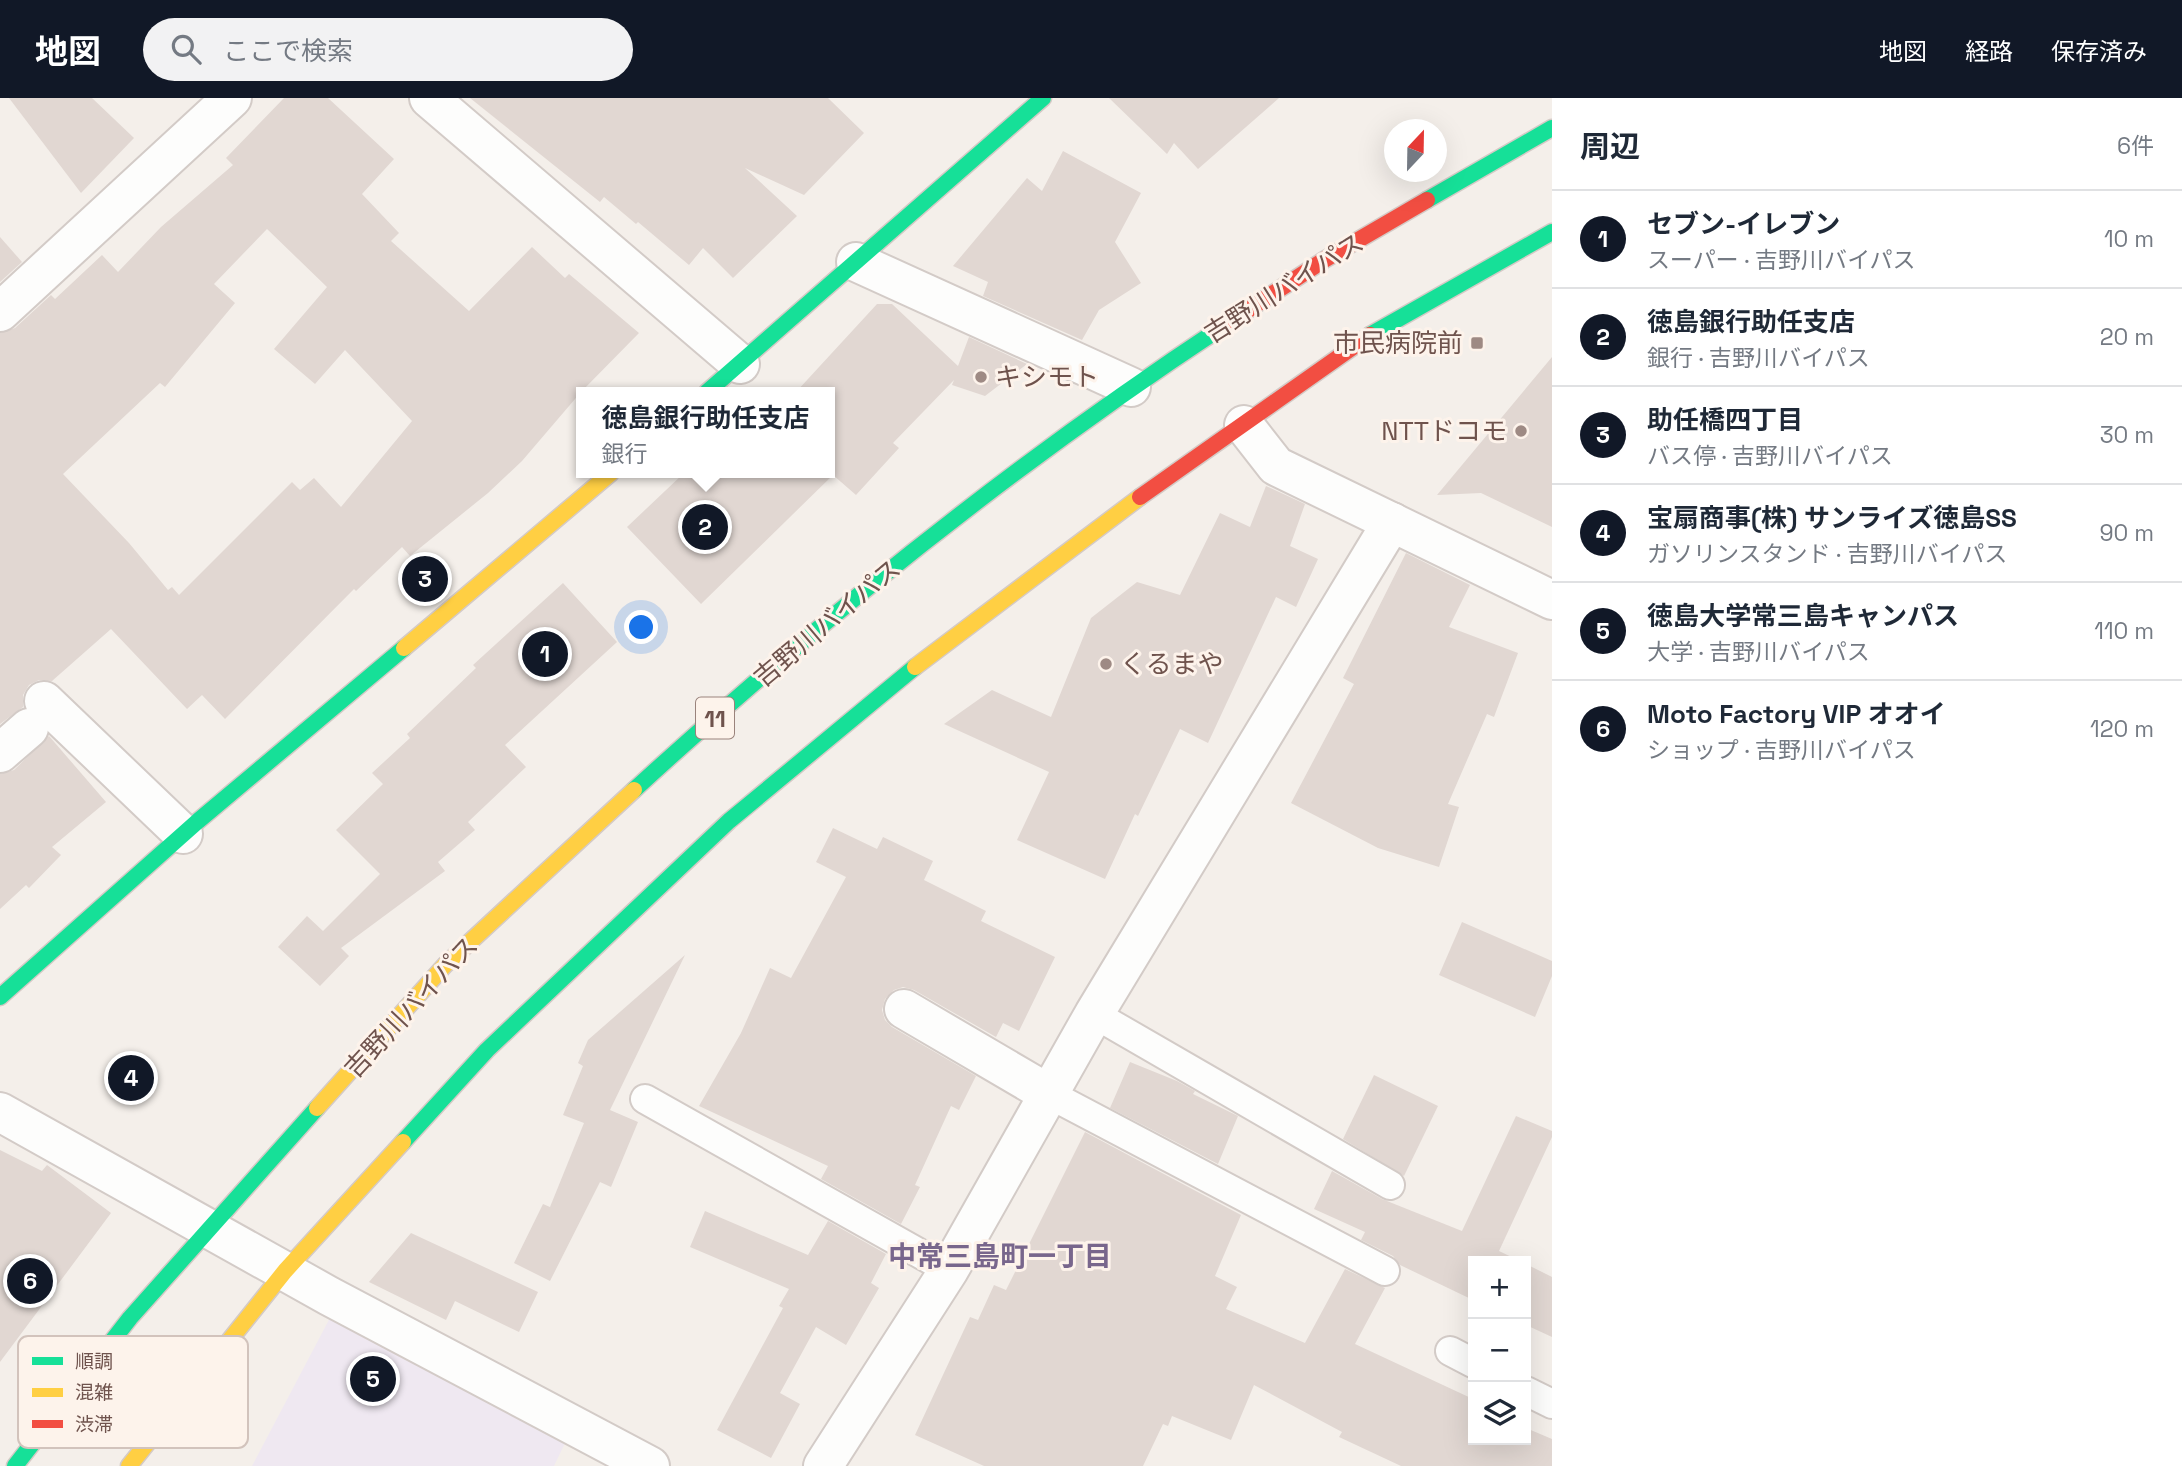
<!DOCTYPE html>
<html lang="ja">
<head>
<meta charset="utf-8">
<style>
	:root { --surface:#fff; --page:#f2f2f3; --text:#1f2937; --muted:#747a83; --line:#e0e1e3; --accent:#111827 }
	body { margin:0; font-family:"Space Grotesk","Noto Sans JP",sans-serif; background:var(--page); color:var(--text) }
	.controls { position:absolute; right:21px; bottom:21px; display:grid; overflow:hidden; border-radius:0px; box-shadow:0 7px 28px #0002 }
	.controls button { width:63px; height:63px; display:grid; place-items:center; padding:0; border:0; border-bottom:2px solid var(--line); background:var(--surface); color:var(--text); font:35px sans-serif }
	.compass { position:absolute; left:1384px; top:21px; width:63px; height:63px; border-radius:50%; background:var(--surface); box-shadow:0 7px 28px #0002; rotate:22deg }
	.you { position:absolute; left:642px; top:530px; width:24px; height:24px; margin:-18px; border:5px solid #fff; border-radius:50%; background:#1a73e8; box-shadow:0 0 0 10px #1a73e833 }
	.badge { display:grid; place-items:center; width:46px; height:46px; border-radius:50%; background:var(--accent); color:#fff; font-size:23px; font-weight:700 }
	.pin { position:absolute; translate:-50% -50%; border:4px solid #fff; box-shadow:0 2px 7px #0006 }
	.popup { position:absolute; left:576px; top:289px; width:259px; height:91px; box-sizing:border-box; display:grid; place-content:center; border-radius:0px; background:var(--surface); filter:drop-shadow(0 2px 5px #0005); font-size:23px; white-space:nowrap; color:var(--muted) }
	.popup b { font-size:26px; color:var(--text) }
	.popup::after { content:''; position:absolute; left:50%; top:100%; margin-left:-14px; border:14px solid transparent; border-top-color:var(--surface) }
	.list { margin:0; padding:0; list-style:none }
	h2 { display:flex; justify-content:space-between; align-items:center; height:91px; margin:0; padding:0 28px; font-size:30px }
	h2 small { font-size:23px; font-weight:400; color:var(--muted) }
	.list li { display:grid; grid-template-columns:46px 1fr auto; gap:21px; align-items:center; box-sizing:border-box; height:98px; padding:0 28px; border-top:2px solid var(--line) }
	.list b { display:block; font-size:26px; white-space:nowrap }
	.list p { margin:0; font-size:23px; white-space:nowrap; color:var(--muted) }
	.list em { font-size:23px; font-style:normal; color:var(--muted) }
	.icon { flex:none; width:38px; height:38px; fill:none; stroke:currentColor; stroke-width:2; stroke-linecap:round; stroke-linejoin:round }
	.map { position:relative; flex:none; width:1552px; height:1368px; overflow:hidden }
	header { display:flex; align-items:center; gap:42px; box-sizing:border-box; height:98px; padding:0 35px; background:var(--accent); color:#fff }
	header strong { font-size:33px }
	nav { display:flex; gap:38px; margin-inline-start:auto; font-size:24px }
	.search { width:490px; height:63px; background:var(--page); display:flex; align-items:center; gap:18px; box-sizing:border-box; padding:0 24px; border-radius:38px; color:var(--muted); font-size:26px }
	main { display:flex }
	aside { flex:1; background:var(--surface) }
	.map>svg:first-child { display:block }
	.education { fill:#efe8f1 }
	.building { fill:#e1d7d2; fill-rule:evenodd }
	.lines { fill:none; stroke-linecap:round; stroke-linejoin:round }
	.lane-casing { stroke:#d3cbc7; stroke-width:32 }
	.street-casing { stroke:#d3cbc7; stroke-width:42 }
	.fast-casing { stroke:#d4cac6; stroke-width:19 }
	.slow-casing { stroke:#d4cac6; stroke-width:19 }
	.jam-casing { stroke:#d4cac6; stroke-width:19 }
	.lane { stroke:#fdfdfc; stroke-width:28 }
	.street { stroke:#fdfdfc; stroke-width:38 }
	.fast { stroke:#16e098; stroke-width:16 }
	.slow { stroke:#ffcf43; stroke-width:16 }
	.jam { stroke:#f24e42; stroke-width:16 }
	.poi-dot { fill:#9e8a84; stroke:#fdf3eb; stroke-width:2.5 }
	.labels { text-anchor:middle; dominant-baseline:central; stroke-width:6; stroke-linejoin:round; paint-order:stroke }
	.shield { fill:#fdf3eb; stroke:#9a837c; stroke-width:2 }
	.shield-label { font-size:24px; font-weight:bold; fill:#6f534d }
	.street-label { font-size:26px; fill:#6f534d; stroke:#fdf3eb }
	.poi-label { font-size:26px; fill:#6f534d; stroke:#fdf3eb; text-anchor:end }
	.neighbourhood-label { font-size:28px; font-weight:bold; fill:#78668c; stroke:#fdf3eb }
	.key { fill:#fdf3eb; stroke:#d2c3bc; stroke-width:2 }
	.key-label { font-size:19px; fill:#6f534d }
</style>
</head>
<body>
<header>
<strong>地図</strong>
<div class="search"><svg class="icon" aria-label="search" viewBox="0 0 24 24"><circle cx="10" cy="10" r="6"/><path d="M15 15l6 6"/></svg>ここで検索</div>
<nav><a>地図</a><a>経路</a><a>保存済み</a></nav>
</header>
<main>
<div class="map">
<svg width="1552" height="1368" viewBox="0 0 1552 1368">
	<rect width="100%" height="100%" fill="#f4efea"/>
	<path class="education" d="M331 1218 566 1343 554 1368H252Z"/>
	<g class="building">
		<path d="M9 0H92L134 40 81 95Z"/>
		<path d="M284 0H328L394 61 362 96 399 135 391 143 469 213 532 149 565 180 569 176 639 235 581 294 522 363 488 395 410 458 402 449 356 493 354 491 225 621 202 597 187 611 111 531 52 583 39 582 29 587 23 597V609L0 626V235L15 230 51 197 55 201 102 157 118 174 161 129 233 67 226 60ZM267 131 327 189 274 251 315 286 345 252 412 323 341 409 314 380 300 392 292 384 179 497 172 489 168 492 129 445 63 376 160 285 165 289 235 205 214 186Z"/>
		<path d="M470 0H828L864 35 804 97 745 70 797 118 733 180 703 150 689 167 638 124 636 126 604 99 600 104Z"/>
		<path d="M1109 0H1279L1198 71 1174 45 1167 56Z"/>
		<path d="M1063 53 1141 95 1115 144 1141 185 1099 212 1082 242 983 198 988 184 953 168 1027 80 1042 93Z"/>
		<path d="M0 139 22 164 0 184Z"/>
		<path d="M877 206H892L958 268 969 239 1027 266 985 298 952 287 954 282 893 345 899 350 856 397 833 377 701 506 627 429 684 375H831L829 294H796Z"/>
		<path d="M1552 259V429L1481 395 1437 397Z"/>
		<path d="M1266 388 1305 406 1290 448 1318 461 1296 509 1276 499 1208 645 1180 631 1138 718 1135 716 1105 781 1017 742 1049 674 944 626 992 592 1051 619 1091 520 1137 484 1180 497 1220 415 1250 429Z"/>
		<path d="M1406 455 1470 487 1449 529 1518 555 1494 619 1487 616 1448 706 1459 709 1439 769 1378 750 1291 705 1354 586 1343 580Z"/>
		<path d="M563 485 617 544 505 647 526 669 468 724 475 732 438 764 445 773 341 850 349 858 320 888 278 849 307 818 323 833 380 776 336 732 383 686 372 675 410 640 407 636 476 570 473 567Z"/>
		<path d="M49 638 106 704 52 749 61 757 29 790 26 787 0 811V676L14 672Z"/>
		<path d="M833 730 877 751 883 739 933 763 924 782 986 813 981 823 1055 859 1019 933 1003 925 996 939 914 892 903 889 894 892 885 901 882 912 885 922 892 929 976 978 959 1012 951 1008 915 1087 920 1089 901 1126 821 1081 828 1068 699 1008 741 935 770 870 791 880 846 779 816 764Z"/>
		<path d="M1462 824 1552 863V878L1535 919 1439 877Z"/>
		<path d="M685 857 610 1012 638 1024 611 1089 600 1084 550 1183 514 1165 543 1106 550 1109 584 1025 563 1017 583 968 578 965 588 942Z"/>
		<path d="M1130 964 1177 983 1195 993 1193 996 1238 1018 1218 1066 1110 1010Z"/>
		<path d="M1374 977 1438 1008 1404 1078 1343 1041Z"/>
		<path d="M1516 1018 1552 1033V1039L1499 1153 1520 1163H1473V1202L1400 1167 1393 1158 1361 1142 1365 1134 1314 1111 1332 1073 1382 1101 1462 1133Z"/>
		<path d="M1085 1034 1241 1117 1215 1178 1237 1189 1226 1211 1305 1245 1345 1171 1385 1190 1355 1246 1473 1301V1342H1526V1330L1552 1341V1368H1401L1339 1339 1342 1334 1254 1287 1231 1342 1172 1318 1168 1328 1163 1326 1143 1368H984L915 1337 970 1219 978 1222 994 1187 1006 1192Z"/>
		<path d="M0 1052 42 1073 47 1067 111 1115 0 1264Z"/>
		<path d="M705 1113 808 1157 828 1123 886 1156 871 1185 879 1190 846 1247 816 1229 780 1295 800 1306 771 1360 717 1332 783 1210 779 1208 789 1191 690 1149Z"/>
		<path d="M411 1135 538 1194 519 1234 455 1203 446 1222 369 1184Z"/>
		<path d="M1526 1166 1552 1179V1239L1526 1227Z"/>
	</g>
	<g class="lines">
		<defs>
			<g id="lane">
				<path d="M1094 916 1390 1087"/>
				<path d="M1049 996 1385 1173"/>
				<path d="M645 1001 949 1172"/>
				<path d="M1450 1253 1473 1265"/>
				<path d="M1526 1293 1552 1306"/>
			</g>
			<g id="street">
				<path d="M429 0 740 266"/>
				<path d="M856 164 1131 289"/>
				<path d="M0 214 232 0"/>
				<path d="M1244 327 1276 368 1552 502"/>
				<path d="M44 603 183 736"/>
				<path d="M0 655 29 630"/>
				<path d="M904 911 1049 996"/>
				<path d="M0 1014 329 1198 650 1368"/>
				<path d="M823 1368 949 1172 1094 916 1392 424"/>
			</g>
			<g id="fast">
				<path d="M1427 102 1552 30"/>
				<path d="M1370 237 1552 134"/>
				<path d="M707 294 1043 0"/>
				<path d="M634 692C819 522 1016 365 1225 227"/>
				<path d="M0 899 198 723 404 550"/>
				<path d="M403 1044 487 952 729 723 915 569"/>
				<path d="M15 1368 130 1220 317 1010"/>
			</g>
			<g id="slow">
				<path d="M404 550 611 375"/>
				<path d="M915 569 1140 399"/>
				<path d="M317 1010 445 867 634 692"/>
				<path d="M129 1368 285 1173 403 1044"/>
			</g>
			<g id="jam">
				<path d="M1225 227 1324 162 1427 102"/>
				<path d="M1140 399 1370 237"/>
			</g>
		</defs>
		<use href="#lane" class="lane-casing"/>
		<use href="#street" class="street-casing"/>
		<use href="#fast" class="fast-casing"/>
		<use href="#slow" class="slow-casing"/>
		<use href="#jam" class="jam-casing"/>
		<use href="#lane" class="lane"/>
		<use href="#street" class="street"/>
		<use href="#fast" class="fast"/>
		<use href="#slow" class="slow"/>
		<use href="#jam" class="jam"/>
	</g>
	<g class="poi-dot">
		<rect x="1470" y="238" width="14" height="14" rx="3.5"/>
		<circle cx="981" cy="279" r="7"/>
		<circle cx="1521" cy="333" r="7"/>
		<circle cx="1106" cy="566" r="7"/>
	</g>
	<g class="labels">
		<rect class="shield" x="696" y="599.5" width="38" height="41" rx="5"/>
		<g class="shield-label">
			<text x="715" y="620">11</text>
		</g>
		<g class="street-label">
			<text transform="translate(1284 190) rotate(-32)">吉野川バイパス</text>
			<text transform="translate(827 525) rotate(-40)">吉野川バイパス</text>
			<text transform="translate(411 909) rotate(-47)">吉野川バイパス</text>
		</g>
		<g class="poi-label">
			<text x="1463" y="245">市民病院前</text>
			<text x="995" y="279" text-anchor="start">キシモト</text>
			<text x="1507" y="333">NTTドコモ</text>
			<text x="1120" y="566" text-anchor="start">くるまや</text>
		</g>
		<g class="neighbourhood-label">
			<text x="1000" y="1158">中常三島町一丁目</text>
		</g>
	</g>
	<rect x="18" y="1238" width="230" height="112" rx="10" class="key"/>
	<rect x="32" y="1259" width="31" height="8" fill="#16e098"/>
	<rect x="32" y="1290" width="31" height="9" fill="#ffcf43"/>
	<rect x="32" y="1322" width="31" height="8" fill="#f24e42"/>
	<g class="key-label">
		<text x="75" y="1270">順調</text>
		<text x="75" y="1301">混雑</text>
		<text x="75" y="1333">渋滞</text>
	</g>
</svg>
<div class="controls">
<button>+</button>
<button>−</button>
<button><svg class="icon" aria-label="layers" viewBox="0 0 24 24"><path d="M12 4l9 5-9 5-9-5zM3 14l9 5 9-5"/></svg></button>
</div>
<svg class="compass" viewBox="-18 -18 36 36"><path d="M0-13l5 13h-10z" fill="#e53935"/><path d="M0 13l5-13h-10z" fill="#747a83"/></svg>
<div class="you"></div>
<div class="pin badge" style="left:545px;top:556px">1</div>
<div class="pin badge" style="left:705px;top:429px">2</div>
<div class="popup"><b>徳島銀行助任支店</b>銀行</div>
<div class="pin badge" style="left:425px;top:481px">3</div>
<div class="pin badge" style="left:131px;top:980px">4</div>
<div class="pin badge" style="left:373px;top:1281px">5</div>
<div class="pin badge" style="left:30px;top:1183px">6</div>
</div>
<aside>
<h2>周辺<small>6件</small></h2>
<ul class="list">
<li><span class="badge">1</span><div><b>セブン-イレブン</b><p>スーパー · 吉野川バイパス</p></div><em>10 m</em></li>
<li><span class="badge">2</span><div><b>徳島銀行助任支店</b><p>銀行 · 吉野川バイパス</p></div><em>20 m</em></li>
<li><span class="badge">3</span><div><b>助任橋四丁目</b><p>バス停 · 吉野川バイパス</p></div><em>30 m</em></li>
<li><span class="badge">4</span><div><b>宝扇商事(株) サンライズ徳島SS</b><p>ガソリンスタンド · 吉野川バイパス</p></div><em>90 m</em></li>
<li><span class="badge">5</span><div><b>徳島大学常三島キャンパス</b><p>大学 · 吉野川バイパス</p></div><em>110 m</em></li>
<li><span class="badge">6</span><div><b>Moto Factory VIP オオイ</b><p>ショップ · 吉野川バイパス</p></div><em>120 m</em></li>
</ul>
</aside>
</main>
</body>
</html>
